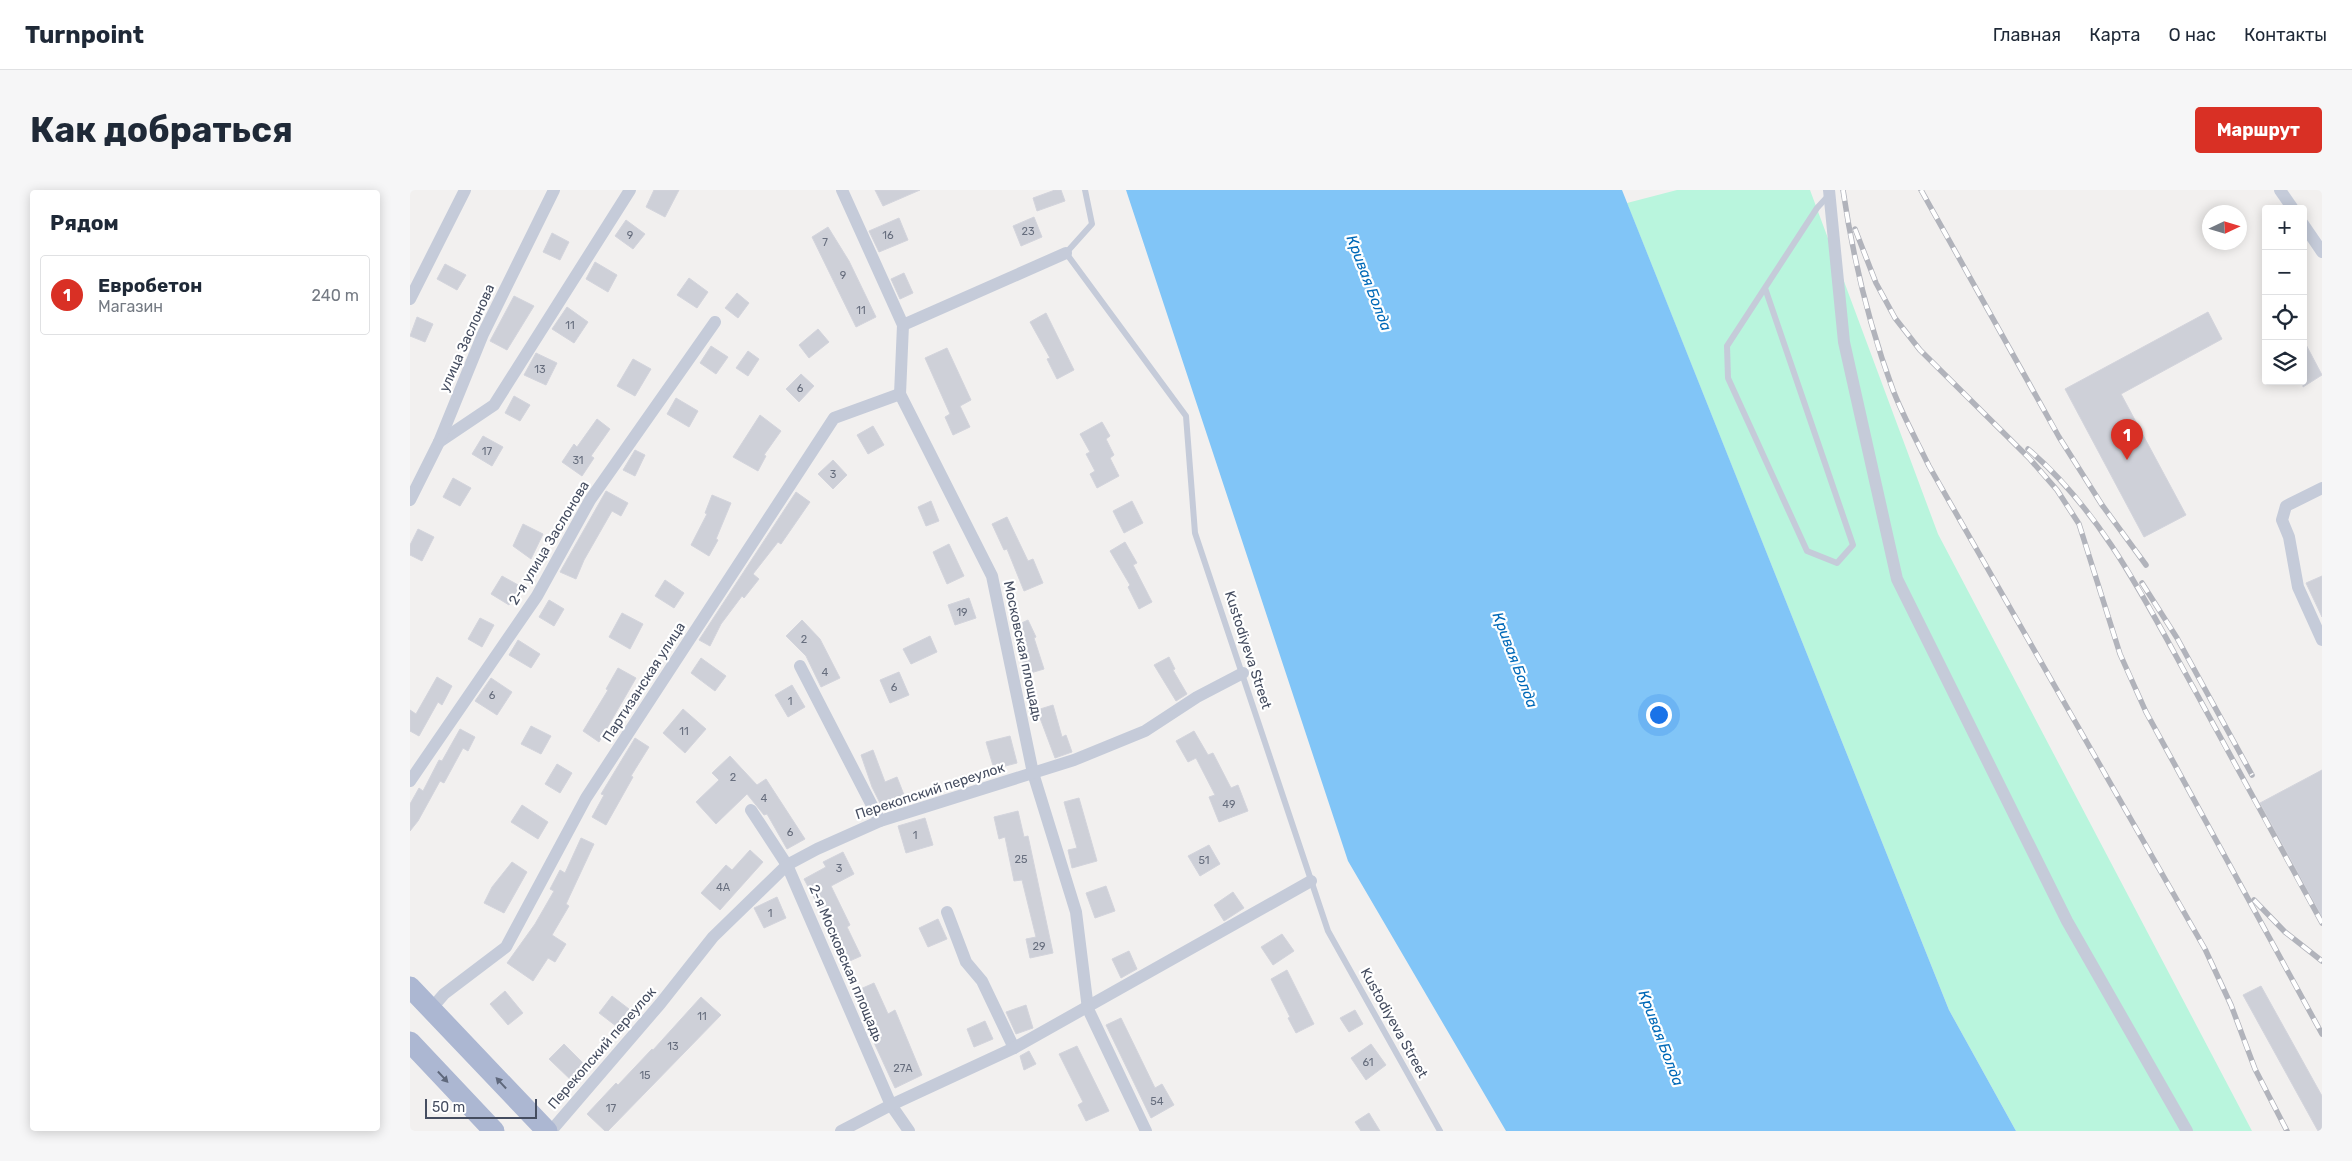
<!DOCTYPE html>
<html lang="ru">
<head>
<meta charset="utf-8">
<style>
	:root { --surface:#fff; --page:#f6f6f7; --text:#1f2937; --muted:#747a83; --line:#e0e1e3; --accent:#d93025 }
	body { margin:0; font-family:Rubik,sans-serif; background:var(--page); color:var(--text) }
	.controls { position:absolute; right:15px; top:15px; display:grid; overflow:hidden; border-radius:5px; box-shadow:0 2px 12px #0003 }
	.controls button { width:45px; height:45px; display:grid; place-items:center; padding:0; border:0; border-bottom:1px solid var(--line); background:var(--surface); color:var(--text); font:25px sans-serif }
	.compass { position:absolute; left:1792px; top:15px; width:45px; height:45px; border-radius:50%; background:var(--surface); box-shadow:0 2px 12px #0003; rotate:86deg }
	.scale { position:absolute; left:15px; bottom:12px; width:112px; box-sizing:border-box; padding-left:5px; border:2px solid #454d60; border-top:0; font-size:14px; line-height:18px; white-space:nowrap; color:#454d60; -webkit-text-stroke:4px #fff; paint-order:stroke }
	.you { position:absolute; left:1248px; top:524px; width:18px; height:18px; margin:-12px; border:4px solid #fff; border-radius:50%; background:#1a73e8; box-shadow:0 0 0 8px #1a73e833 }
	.badge { display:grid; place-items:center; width:32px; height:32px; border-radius:50%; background:var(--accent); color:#fff; font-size:16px; font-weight:700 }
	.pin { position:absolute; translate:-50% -41px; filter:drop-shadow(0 1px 2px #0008) }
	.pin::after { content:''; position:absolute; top:26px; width:18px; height:15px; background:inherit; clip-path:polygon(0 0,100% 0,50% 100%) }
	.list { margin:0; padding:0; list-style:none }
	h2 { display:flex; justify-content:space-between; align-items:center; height:65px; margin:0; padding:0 20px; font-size:21px }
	h2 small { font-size:16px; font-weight:400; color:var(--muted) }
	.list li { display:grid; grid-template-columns:32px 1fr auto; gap:15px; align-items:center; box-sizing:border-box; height:80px; margin:0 10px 10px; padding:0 10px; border:1px solid var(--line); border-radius:5px }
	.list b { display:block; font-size:19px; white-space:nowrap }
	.list p { margin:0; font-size:16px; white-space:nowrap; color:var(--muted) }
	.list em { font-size:16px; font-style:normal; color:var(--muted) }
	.icon { flex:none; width:28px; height:28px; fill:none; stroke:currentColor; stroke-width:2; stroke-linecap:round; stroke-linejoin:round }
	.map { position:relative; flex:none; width:1912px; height:941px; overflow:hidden; border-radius:5px }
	header { display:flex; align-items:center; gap:30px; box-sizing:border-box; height:70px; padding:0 25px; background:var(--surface); border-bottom:1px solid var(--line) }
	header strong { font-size:24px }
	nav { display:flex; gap:28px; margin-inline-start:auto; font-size:18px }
	.intro { display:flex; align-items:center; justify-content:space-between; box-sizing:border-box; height:120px; padding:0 30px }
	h1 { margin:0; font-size:35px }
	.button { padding:12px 22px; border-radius:5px; background:var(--accent); color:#fff; font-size:18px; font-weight:700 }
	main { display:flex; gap:30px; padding:0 30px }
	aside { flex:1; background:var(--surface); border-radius:5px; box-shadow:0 2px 12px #0003 }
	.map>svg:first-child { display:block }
	.green { fill:#b9f5dd }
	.water { fill:#81c5f7 }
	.building { fill:#ced0d8; stroke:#d3d4dc }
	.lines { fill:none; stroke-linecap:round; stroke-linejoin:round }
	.service { stroke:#c5cbd9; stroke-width:6 }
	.minor { stroke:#c5cbd9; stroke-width:12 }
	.primary { stroke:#acb7d2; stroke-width:21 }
	.rail-casing { stroke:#b1b3bb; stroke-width:5.5 }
	.rail { stroke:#fff; stroke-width:4; stroke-dasharray:11; stroke-linecap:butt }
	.oneway { fill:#5f687c }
	.labels { text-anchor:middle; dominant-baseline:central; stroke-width:4.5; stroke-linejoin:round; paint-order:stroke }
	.number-label { font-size:11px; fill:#676e7e }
	.street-label { font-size:14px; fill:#454d60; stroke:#fff }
	.water-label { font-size:15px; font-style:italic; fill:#0069b8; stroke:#fff }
</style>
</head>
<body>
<header>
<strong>Turnpoint</strong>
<nav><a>Главная</a><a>Карта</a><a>О нас</a><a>Контакты</a></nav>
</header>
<div class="intro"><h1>Как добраться</h1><a class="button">Маршрут</a></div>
<main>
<aside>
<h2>Рядом<small></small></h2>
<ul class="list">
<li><span class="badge">1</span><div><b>Евробетон</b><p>Магазин</p></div><em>240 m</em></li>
</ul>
</aside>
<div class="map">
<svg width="1912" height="941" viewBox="0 0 1912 941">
	<rect width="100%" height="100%" fill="#f2f0ef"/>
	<path class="green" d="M1267 0H1400L1528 344 1842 941H1606L1539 820 1217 13Z"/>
	<path class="water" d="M716 0H1212L1539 820 1606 941H1096L938 671Z"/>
	<g class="building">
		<path d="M244 0H269L255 27 236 17Z"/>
		<path d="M465 0H510L473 16Z"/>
		<path d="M645 0H651L655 11 627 21 623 8Z"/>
		<path d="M624 27 632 47 611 56 603 36Z"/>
		<path d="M489 28 498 50 469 62 459 41Z"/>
		<path d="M216 30 235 44 223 59 205 46Z"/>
		<path d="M418 37 439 71 466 127 446 137 402 47Z"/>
		<path d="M142 43 159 52 150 70 133 62Z"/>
		<path d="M185 72 207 85 198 102 176 89Z"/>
		<path d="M35 74 56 85 47 100 27 89Z"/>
		<path d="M494 83 503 103 490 109 481 89Z"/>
		<path d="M279 88 298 102 287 118 267 105Z"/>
		<path d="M327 103 339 113 328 128 315 118Z"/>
		<path d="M104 106 124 116 97 160 80 151Z"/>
		<path d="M157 117 178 132 164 153 142 139Z"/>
		<path d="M1798 122 1812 149 1711 204 1776 325 1734 347 1655 199Z"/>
		<path d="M636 123 664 180 647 189 637 169 640 168 620 132Z"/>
		<path d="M7 127 23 134 15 152 0 146Z"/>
		<path d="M408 139 419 152 399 168 389 155Z"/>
		<path d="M1893 149 1912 185 1893 197Z"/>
		<path d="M301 156 318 167 306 184 290 173Z"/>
		<path d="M537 158 561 210 550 216 560 237 543 245 535 227 540 224 515 168Z"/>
		<path d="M338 161 349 169 338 186 326 178Z"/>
		<path d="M126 163 147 173 136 195 114 185Z"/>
		<path d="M223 169 241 179 225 206 207 196Z"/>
		<path d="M391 184 404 196 389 212 376 199Z"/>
		<path d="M104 206 120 215 110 231 95 223Z"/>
		<path d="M266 208 288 221 279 237 257 224Z"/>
		<path d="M350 225 371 241 354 265 356 266 348 281 323 267Z"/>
		<path d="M187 229 200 239 181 266 184 268 172 286 152 272 164 254 167 257Z"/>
		<path d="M692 232 700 246 696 249 704 265 700 268 709 286 687 298 680 284 685 281 676 264 680 262 670 244Z"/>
		<path d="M463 236 474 255 458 264 447 245Z"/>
		<path d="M73 246 93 257 82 276 62 264Z"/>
		<path d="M225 260 235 265 225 286 213 280Z"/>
		<path d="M423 270 437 285 423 299 408 284Z"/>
		<path d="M43 288 61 298 50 316 33 307Z"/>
		<path d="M196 301 218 313 211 326 202 321 174 370 166 389 150 382Z"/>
		<path d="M386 302 400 312 371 354 368 352 343 384 349 389 334 408 332 406 311 434 300 456 289 450Z"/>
		<path d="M302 305 321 313 306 349 308 350 299 366 281 355 297 324 295 323Z"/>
		<path d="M521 311 529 331 516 336 508 317Z"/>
		<path d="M722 311 733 333 714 343 703 321Z"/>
		<path d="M597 327 618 371 623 369 633 393 614 401 597 359 594 360 582 334Z"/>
		<path d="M113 334 133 344 121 369 103 356Z"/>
		<path d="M8 339 24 347 12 371 0 365V355Z"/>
		<path d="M715 352 727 373 723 375 742 412 729 419 718 397 720 395 700 361Z"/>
		<path d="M539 354 554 386 537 394 523 362Z"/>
		<path d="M92 386 110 396 99 415 81 404Z"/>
		<path d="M1912 386V427L1896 393Z"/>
		<path d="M255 390 274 403 264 418 245 406Z"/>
		<path d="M559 408 566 428 545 435 538 415Z"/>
		<path d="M139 410 154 419 144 436 129 427Z"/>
		<path d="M212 423 233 434 220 459 199 447Z"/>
		<path d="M70 428 84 435 72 457 58 449Z"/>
		<path d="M392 430 410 449 430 488 411 497 396 466 376 446Z"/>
		<path d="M618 430 626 447 624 448 634 479 617 484 609 461 614 459 603 437Z"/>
		<path d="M520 446 527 462 501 474 493 459Z"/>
		<path d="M108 450 130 464 121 478 99 465Z"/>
		<path d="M759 467 765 479 763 480 777 504 766 511 744 475Z"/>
		<path d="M291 468 316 486 305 501 281 483Z"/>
		<path d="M208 478 226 488 189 552 173 541 198 500 196 499Z"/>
		<path d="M489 482 499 505 480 513 470 490Z"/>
		<path d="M27 487 42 496 32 515 28 512 9 546 0 541V520L6 524Z"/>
		<path d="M81 488 102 502 87 525 65 511Z"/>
		<path d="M382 495 395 517 378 527 365 505Z"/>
		<path d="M643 515 652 547 656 545 662 562 645 568 627 520Z"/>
		<path d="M273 519 296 539 275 563 253 543Z"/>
		<path d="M121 536 141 546 131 564 111 554Z"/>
		<path d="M50 539 65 547 58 561 53 558 34 593 30 591 8 631 0 641V614L9 598 13 601 29 570 32 571Z"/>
		<path d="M784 541 798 565 803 563 821 598 828 595 838 621 809 632 799 607 805 605 786 568 778 572 766 551Z"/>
		<path d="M600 546 607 573 584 579 576 552Z"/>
		<path d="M225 548 239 557 221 586 223 587 196 635 182 627 194 605 191 604Z"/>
		<path d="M463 560 475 592 487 587 496 610 473 619 462 597 451 565Z"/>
		<path d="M320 566 347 595 356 589 395 649 377 659 357 624 354 625 337 604 306 634 286 612 309 590 302 583Z"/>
		<path d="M147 574 162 583 150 603 135 594Z"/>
		<path d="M1912 580V727L1850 613Z"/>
		<path d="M669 608 687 671 662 678 658 660 667 658 654 612Z"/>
		<path d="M112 615 138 632 128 649 101 632Z"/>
		<path d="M608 621 614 647 618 646 643 763 620 768 616 749 626 747 612 690 604 691 595 647 589 649 584 627Z"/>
		<path d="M515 628 523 655 496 663 488 636Z"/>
		<path d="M171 648 184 654 156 714 159 716 142 745 156 754 145 772 138 768 123 791 97 773 125 734 144 701 140 699 150 680 155 683Z"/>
		<path d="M799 655 810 674 790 686 778 666Z"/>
		<path d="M340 660 353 672 310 720 291 703 316 675 322 680Z"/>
		<path d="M433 662 444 684 421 696 440 735 437 737 451 766 433 774 410 722 411 721 394 689 416 677 413 672Z"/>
		<path d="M102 672 117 682 94 723 74 713 82 697Z"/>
		<path d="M696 696 705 721 685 728 676 703Z"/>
		<path d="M823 702 834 718 814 731 804 715Z"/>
		<path d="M367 707 376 728 354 738 344 718Z"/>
		<path d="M528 729 537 749 518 757 509 738Z"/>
		<path d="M872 744 884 761 863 775 851 757Z"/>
		<path d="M719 761 727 779 711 788 702 769Z"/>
		<path d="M877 780 904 834 886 843 878 828 880 827 861 789Z"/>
		<path d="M464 793 478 824 485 820 512 885 485 898 455 833 459 831 446 801Z"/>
		<path d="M1851 796 1912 906V941H1908L1833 805Z"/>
		<path d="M95 801 113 823 98 835 80 814Z"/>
		<path d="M202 806 219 819 206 836 189 823Z"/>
		<path d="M291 807 311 825 198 941H195L177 924 206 893 208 895 242 859 243 860Z"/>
		<path d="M616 815 623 838 606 844 596 822Z"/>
		<path d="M945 820 953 834 939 842 930 828Z"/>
		<path d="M711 828 745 898 752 894 764 915 741 928 696 835Z"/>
		<path d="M575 831 583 849 564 857 557 839Z"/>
		<path d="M154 854 178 878 164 893 139 869Z"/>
		<path d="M961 854 976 875 956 890 941 868Z"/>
		<path d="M667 856 699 921 676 931 668 915 673 912 649 864Z"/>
		<path d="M619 861 626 874 614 880 610 866Z"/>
		<path d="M959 923 970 941H951L945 932Z"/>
	</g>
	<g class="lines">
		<g class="service">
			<path d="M675 0 682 34 656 63 776 226 785 343 918 741 1030 941"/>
			<path d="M1355 98 1443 355 1427 373 1397 361 1318 188 1317 156 1407 18 1419 5"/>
		</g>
		<g class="minor">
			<path d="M432 0 493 135 490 204 582 386 623 583 666 722 678 819 736 941"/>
			<path d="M1419 0 1434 152 1487 389 1657 731 1777 941"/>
			<path d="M1870 0 1883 19"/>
			<path d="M1893 34 1912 62"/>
			<path d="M0 109 55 0"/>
			<path d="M493 135 656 63"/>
			<path d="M29 252 84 215 220 0"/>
			<path d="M1912 298 1876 316 1872 330 1879 347 1888 397 1912 450"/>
			<path d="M0 310 29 252 73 144 144 0"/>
			<path d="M390 476 470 631"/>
			<path d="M0 591 127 406 180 310 305 132"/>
			<path d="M341 620 377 675 481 915 499 941"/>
			<path d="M537 722 556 772 572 791 604 858"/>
			<path d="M21 819 34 804 96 757 176 608 424 228 490 204"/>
			<path d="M141 941 250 814 303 747 377 675 407 659 470 631 664 570 735 541 787 507 833 483"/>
			<path d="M431 941 481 915 604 858 901 691"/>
		</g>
		<g class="primary">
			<path d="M0 797 137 941"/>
			<path d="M0 852 84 941"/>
		</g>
		<defs>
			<g id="rail">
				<path d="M1433 0C1443 68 1459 135 1483 200 1493 226 1507 251 1519 276L1795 759 1821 815 1845 879 1877 941"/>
				<path d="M1511 0 1649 247 1692 315 1736 375"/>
				<path d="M1445 39 1466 93 1485 128 1510 160 1619 268 1647 300 1669 334 1710 464 1736 522 1912 844"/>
				<path d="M1618 259C1693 323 1736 412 1783 497 1826 576 1869 655 1912 733"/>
				<path d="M1732 393 1767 448 1842 585"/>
				<path d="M1844 710 1875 742 1912 771"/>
			</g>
		</defs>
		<use href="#rail" class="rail-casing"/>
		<use href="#rail" class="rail"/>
	</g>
	<defs><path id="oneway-solid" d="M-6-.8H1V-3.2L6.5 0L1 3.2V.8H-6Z" transform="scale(1.25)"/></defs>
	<g class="oneway">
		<use href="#oneway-solid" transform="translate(33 887) rotate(47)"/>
		<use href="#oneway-solid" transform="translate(91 893) rotate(-133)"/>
	</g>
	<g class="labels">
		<g class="number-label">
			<text x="618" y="41">23</text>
			<text x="220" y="45">9</text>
			<text x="478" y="45">16</text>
			<text x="415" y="52">7</text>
			<text x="433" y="85">9</text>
			<text x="451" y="120">11</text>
			<text x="160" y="135">11</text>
			<text x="130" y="179">13</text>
			<text x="390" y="198">6</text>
			<text x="77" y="261">17</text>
			<text x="168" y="270">31</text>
			<text x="423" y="284">3</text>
			<text x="552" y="422">19</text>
			<text x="394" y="449">2</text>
			<text x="415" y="482">4</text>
			<text x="484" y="497">6</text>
			<text x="82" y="505">6</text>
			<text x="380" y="511">1</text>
			<text x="274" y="541">11</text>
			<text x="323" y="587">2</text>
			<text x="354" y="608">4</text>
			<text x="819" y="614">49</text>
			<text x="380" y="642">6</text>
			<text x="505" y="645">1</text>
			<text x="611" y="669">25</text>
			<text x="794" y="670">51</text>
			<text x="429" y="678">3</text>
			<text x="313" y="697">4А</text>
			<text x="360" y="723">1</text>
			<text x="629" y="756">29</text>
			<text x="292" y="826">11</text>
			<text x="263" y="856">13</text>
			<text x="958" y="872">61</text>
			<text x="493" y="878">27А</text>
			<text x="235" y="885">15</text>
			<text x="747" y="911">54</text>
			<text x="201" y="918">17</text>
		</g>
		<g class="street-label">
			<text transform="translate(57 148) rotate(-66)">улица Заслонова</text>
			<text transform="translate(139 353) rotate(-59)">2-я улица Заслонова</text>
			<text transform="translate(838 460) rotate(72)">Kustodiyeva Street</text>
			<text transform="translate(613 461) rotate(78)">Московская площадь</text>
			<text transform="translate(234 492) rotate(-57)">Партизанская улица</text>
			<text transform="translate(520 601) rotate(-18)">Перекопский переулок</text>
			<text transform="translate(436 773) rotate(67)">2-я Московская площадь</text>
			<text transform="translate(984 833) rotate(61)">Kustodiyeva Street</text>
			<text transform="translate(192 858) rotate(-49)">Перекопский переулок</text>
		</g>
		<g class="water-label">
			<text transform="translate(959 93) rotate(69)">Кривая Болда</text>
			<text transform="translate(1105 470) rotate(69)">Кривая Болда</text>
			<text transform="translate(1251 848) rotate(69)">Кривая Болда</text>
		</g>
	</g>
</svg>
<div class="controls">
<button>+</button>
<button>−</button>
<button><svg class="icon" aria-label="locate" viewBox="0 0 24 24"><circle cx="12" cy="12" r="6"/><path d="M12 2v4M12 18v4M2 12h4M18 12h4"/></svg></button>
<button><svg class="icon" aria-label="layers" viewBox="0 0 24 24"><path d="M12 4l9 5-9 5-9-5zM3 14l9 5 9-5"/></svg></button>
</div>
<svg class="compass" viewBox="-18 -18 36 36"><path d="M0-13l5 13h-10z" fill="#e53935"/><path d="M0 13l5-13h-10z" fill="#747a83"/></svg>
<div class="scale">50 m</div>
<div class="you"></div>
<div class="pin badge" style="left:1717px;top:270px">1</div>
</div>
</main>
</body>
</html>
